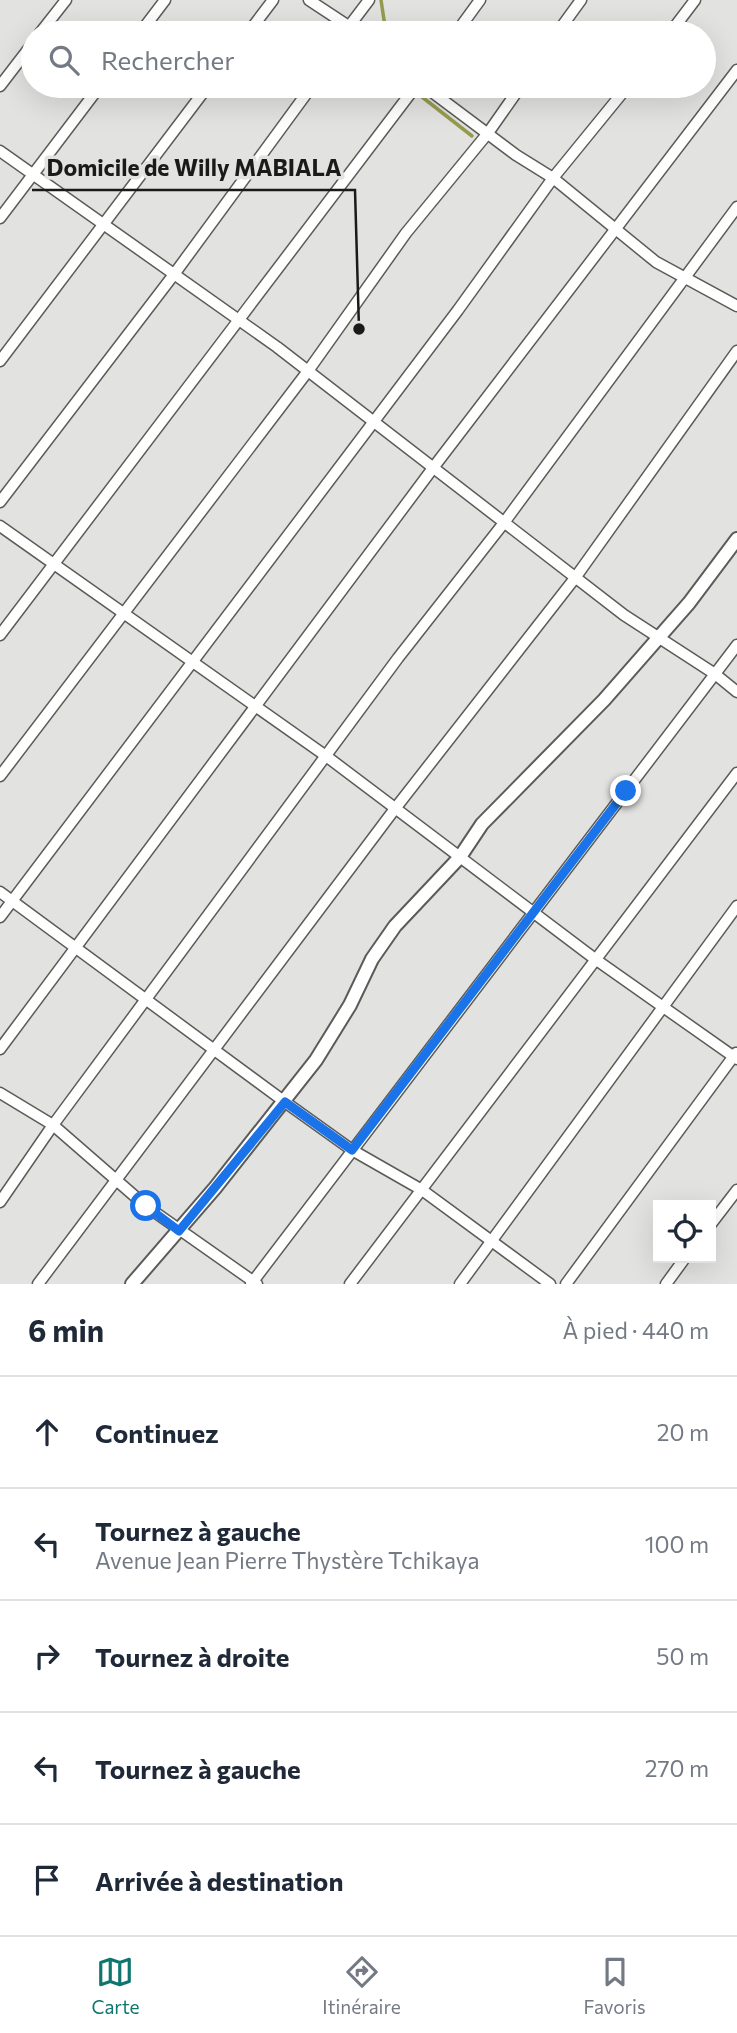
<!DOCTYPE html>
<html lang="fr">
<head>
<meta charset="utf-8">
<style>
	:root { --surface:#fff; --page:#f2f2f3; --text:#1f2937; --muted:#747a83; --line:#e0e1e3; --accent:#0f766e }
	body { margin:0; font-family:Commissioner,sans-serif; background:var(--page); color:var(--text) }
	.controls { position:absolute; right:21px; bottom:21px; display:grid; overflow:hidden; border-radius:0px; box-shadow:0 7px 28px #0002 }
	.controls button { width:63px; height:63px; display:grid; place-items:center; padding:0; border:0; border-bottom:2px solid var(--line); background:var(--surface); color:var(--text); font:35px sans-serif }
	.stop { position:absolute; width:21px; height:21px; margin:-16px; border:5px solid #1a73e8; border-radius:50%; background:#fff }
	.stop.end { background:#1a73e8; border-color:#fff; box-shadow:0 2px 7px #0008 }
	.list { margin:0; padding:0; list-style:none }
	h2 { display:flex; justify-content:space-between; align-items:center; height:91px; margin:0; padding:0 28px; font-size:30px }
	h2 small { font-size:23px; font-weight:400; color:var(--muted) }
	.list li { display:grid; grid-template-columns:46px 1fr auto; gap:21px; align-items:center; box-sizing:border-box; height:112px; padding:0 28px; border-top:2px solid var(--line) }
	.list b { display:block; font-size:26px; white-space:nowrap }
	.list p { margin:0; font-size:23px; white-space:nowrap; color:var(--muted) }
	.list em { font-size:23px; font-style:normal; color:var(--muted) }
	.icon { flex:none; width:38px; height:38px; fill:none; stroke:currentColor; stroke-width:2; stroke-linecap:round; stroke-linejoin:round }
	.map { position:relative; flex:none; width:737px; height:1284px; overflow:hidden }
	.search { position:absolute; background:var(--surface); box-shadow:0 7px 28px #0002; left:21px; right:21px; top:21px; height:77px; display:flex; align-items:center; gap:18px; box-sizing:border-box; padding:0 24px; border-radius:38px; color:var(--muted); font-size:26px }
	.sheet { height:651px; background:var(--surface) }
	nav { display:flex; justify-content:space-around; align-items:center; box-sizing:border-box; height:98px; border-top:2px solid var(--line); background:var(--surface); font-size:19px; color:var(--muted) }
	nav a { display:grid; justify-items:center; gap:4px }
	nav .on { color:var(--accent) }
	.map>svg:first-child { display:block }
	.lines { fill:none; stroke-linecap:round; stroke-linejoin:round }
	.stream { stroke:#959b4e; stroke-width:3.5 }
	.minor-casing { stroke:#5b5b58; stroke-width:13 }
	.tertiary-casing { stroke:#5b5b58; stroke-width:16 }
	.minor { stroke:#fff; stroke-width:10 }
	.tertiary { stroke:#fff; stroke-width:12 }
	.route { stroke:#1a73e8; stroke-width:9 }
	.leader { fill:none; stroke:#1a1a19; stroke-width:2.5 }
	.callout-dot { fill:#1a1a19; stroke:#e2e3e0; stroke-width:2.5 }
	.callout-label { font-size:23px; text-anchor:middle; font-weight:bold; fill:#1a1a19; stroke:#e2e3e0; stroke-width:7; stroke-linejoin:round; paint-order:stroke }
</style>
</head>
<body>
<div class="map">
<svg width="737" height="1284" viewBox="0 0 737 1284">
	<rect width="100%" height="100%" fill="#e2e3e0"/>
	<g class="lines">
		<g class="stream">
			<path d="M381 0 386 33"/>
			<path d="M408 86 472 136"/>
		</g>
		<defs>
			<g id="minor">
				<path d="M309 0 359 33"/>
				<path d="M40 33 66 0"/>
				<path d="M140 33 165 0"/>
				<path d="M248 33 273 0"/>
				<path d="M344 33 369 0"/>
				<path d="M456 33 480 0"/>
				<path d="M557 33 581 0"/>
				<path d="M670 33 695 0"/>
				<path d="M0 86 33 43"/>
				<path d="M424 86 516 155 553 178 656 262 737 306"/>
				<path d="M0 151 277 347 624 615 715 674 737 692"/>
				<path d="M0 218 100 86"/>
				<path d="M0 361 208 86"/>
				<path d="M0 502 175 273 312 86"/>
				<path d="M0 526 326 756 595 959 737 1059"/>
				<path d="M0 635 416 86"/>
				<path d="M0 776 308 371 406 233 488 133 521 86"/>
				<path d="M0 892 285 1102 352 1150 422 1190 550 1284"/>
				<path d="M0 917 458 310 553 178 628 86"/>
				<path d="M0 1049 433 468 737 70"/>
				<path d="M0 1093 53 1125 146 1206 257 1284"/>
				<path d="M0 1202 53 1125 398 658 503 524 737 207"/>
				<path d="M711 1224 737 1190"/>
				<path d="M38 1284 394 810 575 578 737 351"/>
				<path d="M251 1284 737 645"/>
				<path d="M350 1284 737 773"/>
				<path d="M460 1284 737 906"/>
				<path d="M566 1284 736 1053"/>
				<path d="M666 1284 685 1258"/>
			</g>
			<path id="tertiary" d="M132 1284 215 1188 316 1060 350 1005 372 959 395 926 460 857 482 824 604 700 689 603 737 539"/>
		</defs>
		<use href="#minor" class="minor-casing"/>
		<use href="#tertiary" class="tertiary-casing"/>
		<use href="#minor" class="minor"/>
		<use href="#tertiary" class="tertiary"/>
	</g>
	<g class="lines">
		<path class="route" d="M146 1206 179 1231 285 1102 352 1150 626 791"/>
	</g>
	<path class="leader" d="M359 329L355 190H32"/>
	<circle class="callout-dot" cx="359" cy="329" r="7"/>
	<g class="callout-label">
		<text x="194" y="176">Domicile de Willy MABIALA</text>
	</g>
</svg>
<div class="controls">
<button><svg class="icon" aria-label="locate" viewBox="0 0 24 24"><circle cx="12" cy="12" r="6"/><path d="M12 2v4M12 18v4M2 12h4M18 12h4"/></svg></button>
</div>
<div class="stop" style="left:146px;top:1206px"></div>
<div class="stop end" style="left:626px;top:791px"></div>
<div class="search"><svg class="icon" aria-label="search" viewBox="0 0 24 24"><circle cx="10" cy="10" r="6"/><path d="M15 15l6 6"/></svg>Rechercher</div>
</div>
<section class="sheet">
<h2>6 min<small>À pied · 440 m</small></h2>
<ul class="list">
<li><svg class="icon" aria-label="ahead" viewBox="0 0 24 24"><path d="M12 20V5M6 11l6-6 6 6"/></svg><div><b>Continuez</b></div><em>20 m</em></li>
<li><svg class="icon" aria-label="left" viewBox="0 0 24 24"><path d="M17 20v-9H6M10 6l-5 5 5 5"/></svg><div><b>Tournez à gauche</b><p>Avenue Jean Pierre Thystère Tchikaya</p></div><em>100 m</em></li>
<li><svg class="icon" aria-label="right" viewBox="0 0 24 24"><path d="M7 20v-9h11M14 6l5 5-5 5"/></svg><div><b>Tournez à droite</b></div><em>50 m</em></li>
<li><svg class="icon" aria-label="left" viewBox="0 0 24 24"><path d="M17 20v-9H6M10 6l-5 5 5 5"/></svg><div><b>Tournez à gauche</b></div><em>270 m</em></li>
<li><svg class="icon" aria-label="arrive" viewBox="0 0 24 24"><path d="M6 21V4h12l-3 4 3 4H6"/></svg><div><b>Arrivée à destination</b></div></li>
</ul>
</section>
<nav>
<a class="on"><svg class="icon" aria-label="map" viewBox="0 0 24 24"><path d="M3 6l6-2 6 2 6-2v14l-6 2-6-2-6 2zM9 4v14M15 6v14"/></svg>Carte</a>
<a><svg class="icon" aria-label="directions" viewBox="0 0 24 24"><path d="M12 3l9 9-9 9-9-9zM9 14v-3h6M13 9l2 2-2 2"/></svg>Itinéraire</a>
<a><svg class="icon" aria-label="saved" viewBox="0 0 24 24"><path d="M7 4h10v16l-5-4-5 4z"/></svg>Favoris</a>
</nav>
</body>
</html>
